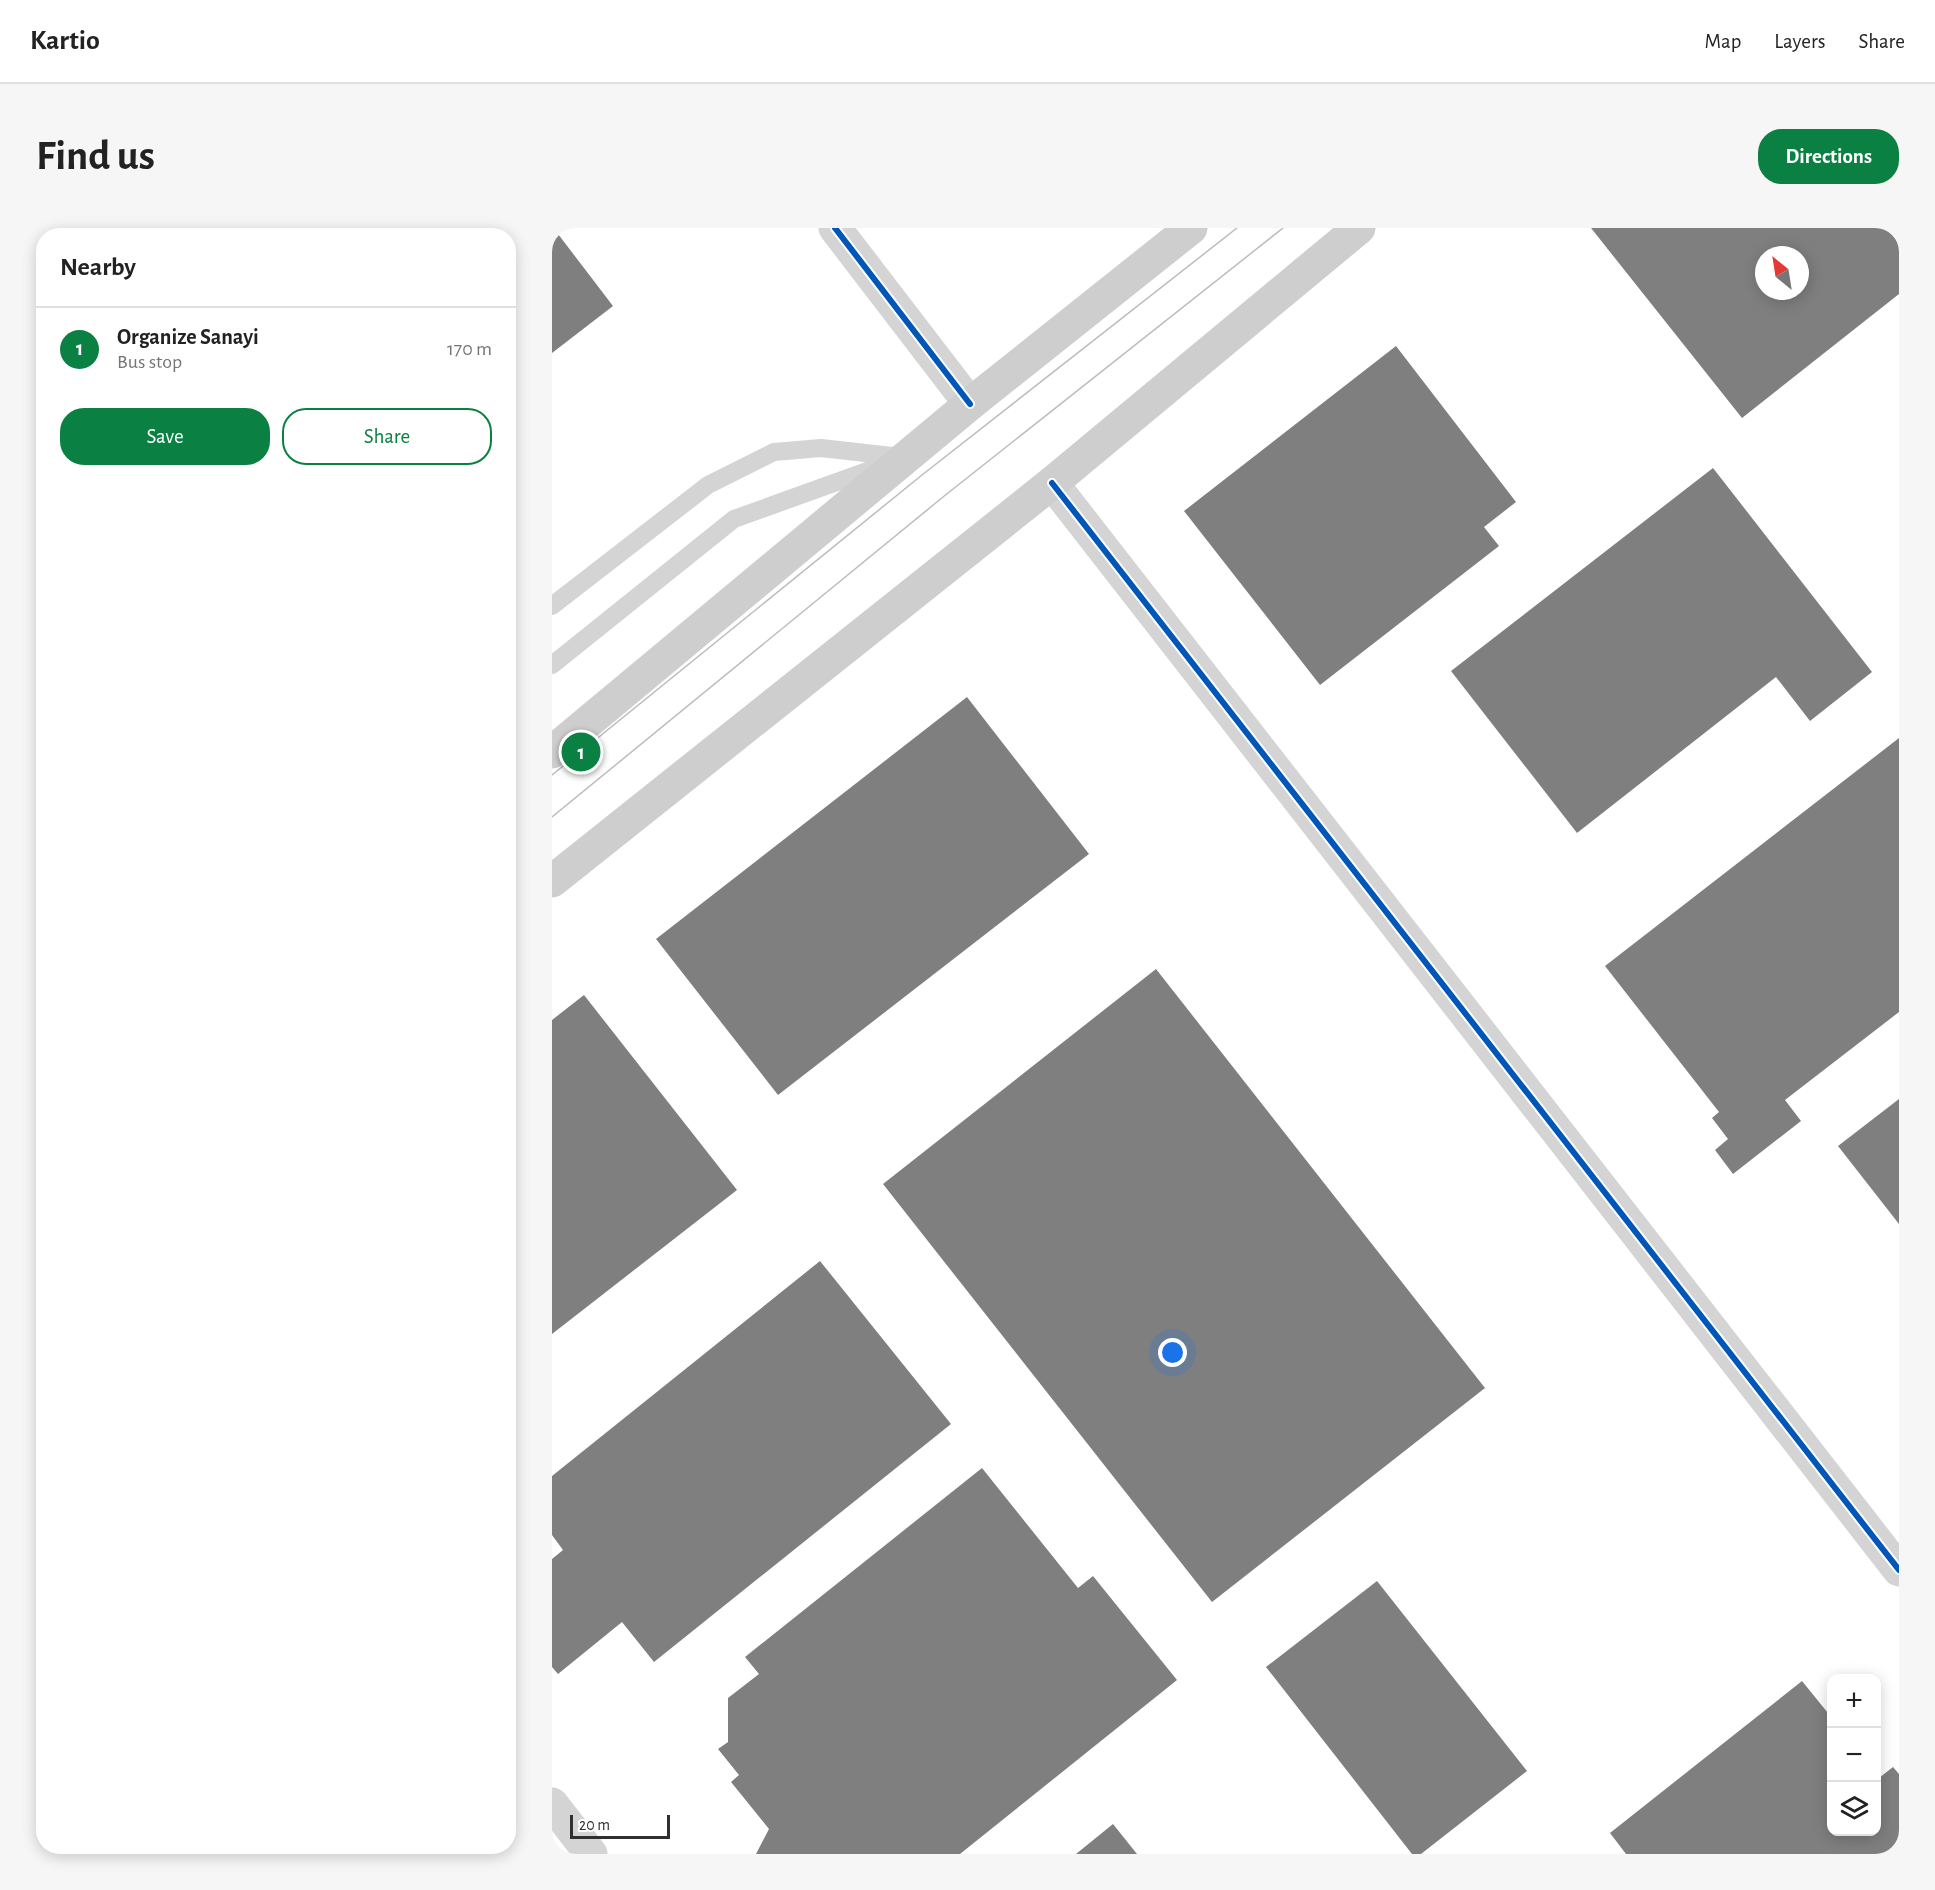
<!DOCTYPE html>
<html lang="en">
<head>
<meta charset="utf-8">
<style>
	:root { --surface:#fff; --page:#f6f6f6; --text:#222; --muted:#767676; --line:#e0e0e0; --accent:#0b8043 }
	body { margin:0; font-family:"Alegreya Sans",sans-serif; background:var(--page); color:var(--text) }
	.controls { position:absolute; right:18px; bottom:18px; display:grid; overflow:hidden; border-radius:12px; box-shadow:0 3px 15px #0003 }
	.controls button { width:54px; height:54px; display:grid; place-items:center; padding:0; border:0; border-bottom:2px solid var(--line); background:var(--surface); color:var(--text); font:30px sans-serif }
	.compass { position:absolute; left:1203px; top:18px; width:54px; height:54px; border-radius:50%; background:var(--surface); box-shadow:0 3px 15px #0003; rotate:330deg }
	.scale { position:absolute; left:18px; bottom:15px; width:100px; box-sizing:border-box; padding-left:6px; border:3px solid #303030; border-top:0; font-size:16px; line-height:21px; white-space:nowrap; color:#303030; -webkit-text-stroke:4px #fff; paint-order:stroke }
	.you { position:absolute; left:621px; top:1125px; width:21px; height:21px; margin:-15px; border:4px solid #fff; border-radius:50%; background:#1a73e8; box-shadow:0 0 0 9px #1a73e833 }
	.badge { display:grid; place-items:center; width:39px; height:39px; border-radius:50%; background:var(--accent); color:#fff; font-size:20px; font-weight:700 }
	.pin { position:absolute; translate:-50% -50%; border:3px solid #fff; box-shadow:0 2px 6px #0006 }
	.list { margin:0; padding:0; list-style:none }
	h2 { display:flex; justify-content:space-between; align-items:center; height:78px; margin:0; padding:0 24px; font-size:26px }
	h2 small { font-size:20px; font-weight:400; color:var(--muted) }
	.list li { display:grid; grid-template-columns:39px 1fr auto; gap:18px; align-items:center; box-sizing:border-box; height:84px; padding:0 24px; border-top:2px solid var(--line) }
	.list b { display:block; font-size:22px; white-space:nowrap }
	.list p { margin:0; font-size:20px; white-space:nowrap; color:var(--muted) }
	.list em { font-size:20px; font-style:normal; color:var(--muted) }
	.actions { display:flex; gap:12px; padding:18px 24px }
	.actions a { flex:1; padding:14px 0; border:2px solid var(--accent); border-radius:24px; text-align:center; font-size:21px; color:var(--accent) }
	.actions .main { background:var(--accent); color:#fff }
	.icon { flex:none; width:33px; height:33px; fill:none; stroke:currentColor; stroke-width:2; stroke-linecap:round; stroke-linejoin:round }
	.map { position:relative; flex:none; width:1347px; height:1626px; overflow:hidden; border-radius:24px }
	header { display:flex; align-items:center; gap:36px; box-sizing:border-box; height:84px; padding:0 30px; background:var(--surface); border-bottom:2px solid var(--line) }
	header strong { font-size:28px }
	nav { display:flex; gap:33px; margin-inline-start:auto; font-size:21px }
	.intro { display:flex; align-items:center; justify-content:space-between; box-sizing:border-box; height:144px; padding:0 36px }
	h1 { margin:0; font-size:42px }
	.button { padding:15px 27px; border-radius:24px; background:var(--accent); color:#fff; font-size:21px; font-weight:700 }
	main { display:flex; gap:36px; padding:0 36px }
	aside { flex:1; background:var(--surface); border-radius:24px; box-shadow:0 3px 15px #0003 }
	.map>svg:first-child { display:block }
	.building { fill:#7f7f7f; fill-rule:evenodd }
	.lines { fill:none; stroke-linecap:round; stroke-linejoin:round }
	.service { stroke:#d4d4d4; stroke-width:18 }
	.minor { stroke:#d4d4d4; stroke-width:33 }
	.secondary { stroke:#cecece; stroke-width:33 }
	.tram { stroke:#bcbcbc; stroke-width:1.5 }
	.cycleway-casing { stroke:#fff; stroke-width:10 }
	.cycleway { stroke:#0057b8; stroke-width:6 }
</style>
</head>
<body>
<header>
<strong>Kartio</strong>
<nav><a>Map</a><a>Layers</a><a>Share</a></nav>
</header>
<div class="intro"><h1>Find us</h1><a class="button">Directions</a></div>
<main>
<aside>
<h2>Nearby<small></small></h2>
<ul class="list">
<li><span class="badge">1</span><div><b>Organize Sanayi</b><p>Bus stop</p></div><em>170 m</em></li>
</ul>
<div class="actions"><a class="main">Save</a><a>Share</a></div>
</aside>
<div class="map">
<svg width="1347" height="1626" viewBox="0 0 1347 1626">
	<rect width="100%" height="100%" fill="#fff"/>
	<g class="building">
		<path d="M1039 0H1347V66L1190 190ZM1212 27H1248V63H1212Z"/>
		<path d="M6 6 61 78 0 125V11Z"/>
		<path d="M844 118 964 274 932 299 947 318 768 457 632 283Z"/>
		<path d="M1161 240 1320 444 1258 493 1224 449 1025 605 899 443Z"/>
		<path d="M415 469 537 626 226 867 104 711Z"/>
		<path d="M1347 510V784L1233 872 1249 893 1181 946 1163 922 1176 911 1160 890 1167 884 1053 738Z"/>
		<path d="M604 741 933 1160 660 1374 331 956Z"/>
		<path d="M32 767 185 962 0 1106V792Z"/>
		<path d="M1347 871V996L1286 918Z"/>
		<path d="M268 1033 399 1196 102 1434 70 1394 6 1446 0 1439V1331L11 1322 0 1307V1248Z"/>
		<path d="M430 1240 526 1360 541 1348 625 1452 408 1626H204L217 1601 179 1554 187 1547 166 1521 176 1514V1470L207 1446 193 1429Z"/>
		<path d="M825 1353 975 1543 869 1626H860L714 1439Z"/>
		<path d="M1250 1453 1280 1490V1604H1324V1547L1327 1550 1341 1539 1347 1546V1626H1074L1058 1605Z"/>
		<path d="M561 1596 585 1626H524Z"/>
	</g>
	<g class="lines">
		<g class="service">
			<path d="M0 378 156 257 222 224 269 220 349 229"/>
			<path d="M0 437 182 291 332 237"/>
		</g>
		<g class="minor">
			<path d="M283 0 418 176"/>
			<path d="M500 255 1347 1342"/>
			<path d="M0 1576 39 1626"/>
		</g>
		<g class="secondary">
			<path d="M0 524 418 176 639 0"/>
			<path d="M0 653 500 255 807 0"/>
		</g>
		<g class="tram">
			<path d="M0 547 370 247 685 0"/>
			<path d="M0 589 391 269 731 0"/>
		</g>
		<defs>
			<g id="cycleway">
				<path d="M283 0 418 176"/>
				<path d="M500 255 1347 1342"/>
			</g>
		</defs>
		<use href="#cycleway" class="cycleway-casing"/>
		<use href="#cycleway" class="cycleway"/>
	</g>
</svg>
<div class="controls">
<button>+</button>
<button>−</button>
<button><svg class="icon" aria-label="layers" viewBox="0 0 24 24"><path d="M12 4l9 5-9 5-9-5zM3 14l9 5 9-5"/></svg></button>
</div>
<svg class="compass" viewBox="-18 -18 36 36"><path d="M0-13l5 13h-10z" fill="#e53935"/><path d="M0 13l5-13h-10z" fill="#767676"/></svg>
<div class="scale">20 m</div>
<div class="you"></div>
<div class="pin badge" style="left:29px;top:524px">1</div>
</div>
</main>
</body>
</html>
